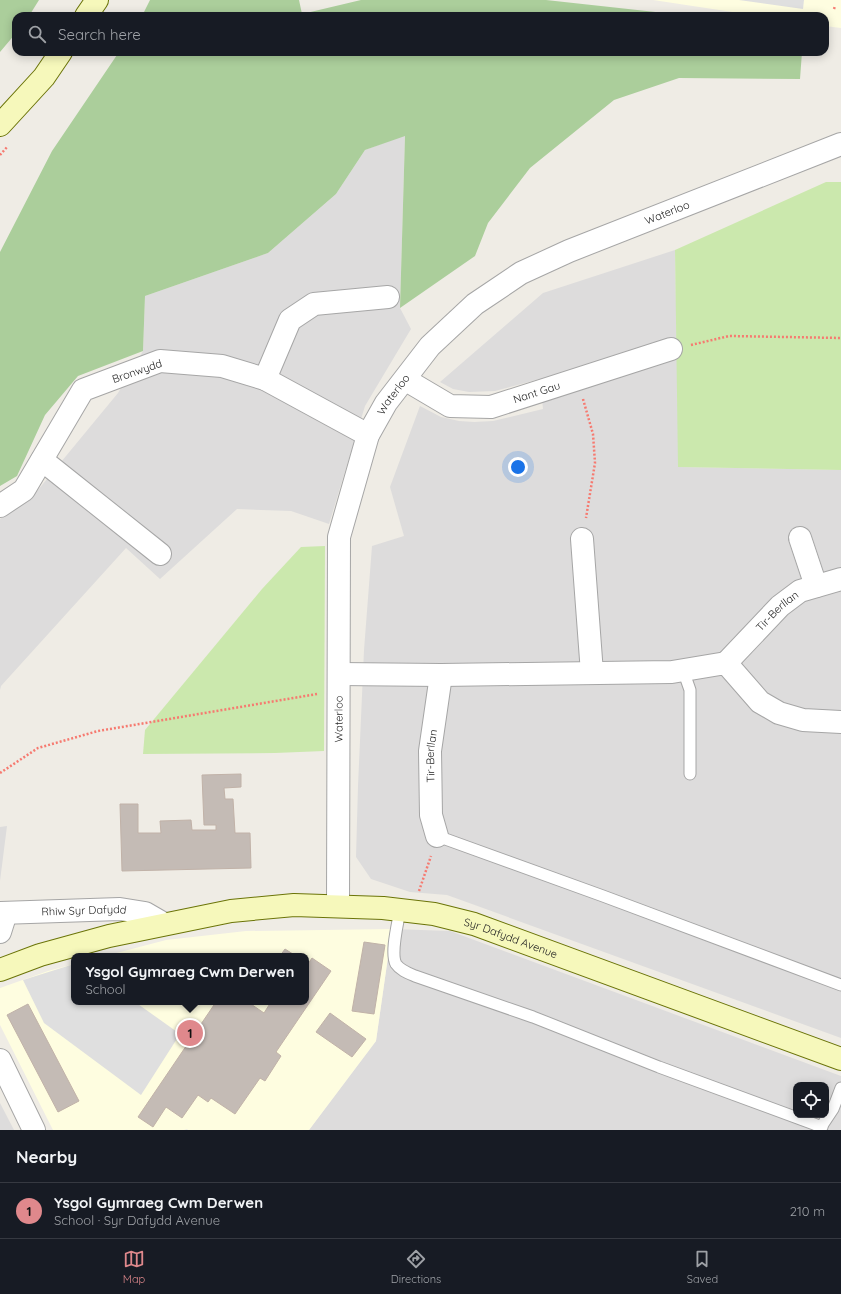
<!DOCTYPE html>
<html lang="en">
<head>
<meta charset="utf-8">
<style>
	:root { --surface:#171b24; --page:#242831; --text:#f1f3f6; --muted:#9ea1a6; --line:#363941; --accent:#df888c }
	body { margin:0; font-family:Quicksand,sans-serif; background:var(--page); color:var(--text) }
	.controls { position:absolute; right:12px; bottom:12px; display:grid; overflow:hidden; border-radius:8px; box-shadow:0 2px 10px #0003 }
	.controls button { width:36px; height:36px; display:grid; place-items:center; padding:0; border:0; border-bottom:1px solid var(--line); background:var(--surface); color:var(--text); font:20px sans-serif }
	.you { position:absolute; left:518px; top:467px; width:14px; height:14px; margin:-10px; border:3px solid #fff; border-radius:50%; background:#1a73e8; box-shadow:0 0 0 6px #1a73e833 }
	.badge { display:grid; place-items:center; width:26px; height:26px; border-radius:50%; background:var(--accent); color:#111; font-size:13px; font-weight:700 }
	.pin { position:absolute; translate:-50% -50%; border:2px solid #fff; box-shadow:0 1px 4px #0006 }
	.popup { position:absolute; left:71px; top:953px; width:238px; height:52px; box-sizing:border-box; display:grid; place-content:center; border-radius:8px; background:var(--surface); filter:drop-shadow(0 1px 3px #0005); font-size:13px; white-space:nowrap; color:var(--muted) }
	.popup b { font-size:15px; color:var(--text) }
	.popup::after { content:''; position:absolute; left:50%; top:100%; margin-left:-8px; border:8px solid transparent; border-top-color:var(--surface) }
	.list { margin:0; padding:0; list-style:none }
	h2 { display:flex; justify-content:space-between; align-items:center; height:52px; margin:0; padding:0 16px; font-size:17px }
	h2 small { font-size:13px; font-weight:400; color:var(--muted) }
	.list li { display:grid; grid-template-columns:26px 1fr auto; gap:12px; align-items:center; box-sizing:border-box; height:56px; padding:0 16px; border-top:1px solid var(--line) }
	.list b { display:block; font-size:15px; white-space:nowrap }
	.list p { margin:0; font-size:13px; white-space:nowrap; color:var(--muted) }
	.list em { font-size:13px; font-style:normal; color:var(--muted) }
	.icon { flex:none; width:22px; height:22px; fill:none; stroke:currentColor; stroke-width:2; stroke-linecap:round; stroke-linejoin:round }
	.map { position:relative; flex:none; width:841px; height:1130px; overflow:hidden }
	.search { position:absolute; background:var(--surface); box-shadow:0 2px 10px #0003; left:12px; right:12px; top:12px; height:44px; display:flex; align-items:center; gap:10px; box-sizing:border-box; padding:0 14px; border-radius:12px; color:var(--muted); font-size:15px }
	.sheet { height:108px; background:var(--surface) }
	nav { display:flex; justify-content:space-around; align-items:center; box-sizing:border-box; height:56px; border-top:1px solid var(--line); background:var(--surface); font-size:11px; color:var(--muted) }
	nav a { display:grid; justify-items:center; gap:2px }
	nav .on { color:var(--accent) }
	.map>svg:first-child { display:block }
	.residential { fill:#dddcdc; fill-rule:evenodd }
	.education { fill:#fefde0 }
	.grass { fill:#cbe8ad }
	.forest { fill:#abce9b }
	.parking { fill:#dfdfdf }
	.building { fill:#c4bbb5; stroke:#c1b2a8 }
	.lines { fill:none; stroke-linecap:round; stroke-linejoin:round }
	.lane-casing { stroke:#a6a6a6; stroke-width:13 }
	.street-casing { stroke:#a6a6a6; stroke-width:24 }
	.secondary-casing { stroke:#6b7408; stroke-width:24 }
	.path { stroke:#f67a70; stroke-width:2.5; stroke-dasharray:2 2; stroke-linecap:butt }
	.lane { stroke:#fff; stroke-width:11 }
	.street { stroke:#fff; stroke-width:22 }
	.secondary { stroke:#f6f8bb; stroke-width:22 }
	.labels { text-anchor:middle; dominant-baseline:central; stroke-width:3.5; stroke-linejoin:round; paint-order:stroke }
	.street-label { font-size:11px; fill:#1f1f1f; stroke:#fff }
</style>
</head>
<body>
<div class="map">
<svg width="841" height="1130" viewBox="0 0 841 1130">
	<rect width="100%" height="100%" fill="#efece5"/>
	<g class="residential">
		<path d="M405 135 400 308 411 329 365 406 329 524 291 511 237 509 160 579 126 548 1 686 0 690V519L33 496 118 393 143 351 145 296 268 253 336 194 365 150Z"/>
		<path d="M675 250 679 467 841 470V1038L447 895 410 892 371 879 356 857 358 786 364 650 372 546 404 536 390 487 420 406 441 417 459 421 474 422 493 421 543 409 540 379 495 391 469 392 453 389 440 382 543 293Z"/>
		<path d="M7 826 0 881V827Z"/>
		<path d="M392 929 450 931 841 1076V1130H309L376 1041ZM796 1085H826V1115H796Z"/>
		<path d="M0 1103 14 1130H0Z"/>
	</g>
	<g class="education">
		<path d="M653 0H841V28L825 26V16H759Z"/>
		<path d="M392 929 376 1041 309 1130H188L187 1129 184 1130H53L0 1025V988L48 971 74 964V1002H306V956H105L166 940 246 931Z"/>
	</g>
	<g class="grass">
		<path d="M826 182H841V470L678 467 675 250Z"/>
		<path d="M325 546 324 751 275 753 143 754 145 730 262 589 301 547Z"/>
	</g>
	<g class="forest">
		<path d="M0 0H39L29 16H16V33L0 52Z"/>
		<path d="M150 0H299L302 14 361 0H546L692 16H142Z"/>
		<path d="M119 52H802L800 79 679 78 614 100 530 168 488 223 475 256 400 308 405 136 365 150 336 194 268 253 145 296 143 351 78 376 45 415 17 476 0 486V252L52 151Z"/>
	</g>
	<g class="parking">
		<path d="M739 0H804L803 9Z"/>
		<path d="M74 964V1002H135L180 1034 141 1095 44 1023 23 980Z"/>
	</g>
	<g class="building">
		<path d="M241 774V787L224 788 225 799H233L235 833H250L251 868 122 871 120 804H138V833H161L160 821 191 820 192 830H216V825H204L202 775Z"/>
		<path d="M364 942 385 945 374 1014 352 1011Z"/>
		<path d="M285 949 296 956H280Z"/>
		<path d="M312 958 331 971 276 1052 281 1056 265 1081 260 1078 235 1114 211 1098 208 1102 198 1095 182 1118 166 1107 153 1127 138 1117 216 1002H248L264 1013 271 1002H306V963L308 964Z"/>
		<path d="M28 1004 79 1101 58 1112 7 1015Z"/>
		<path d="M330 1013 366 1039 352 1057 316 1032Z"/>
	</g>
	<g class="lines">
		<defs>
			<g id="lane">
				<path d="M683 670 690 690V774"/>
				<path d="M437 836 603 896 841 985"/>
				<path d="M400 910C398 923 390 953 396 964 400 970 408 973 415 976L533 1017 659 1067 822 1127"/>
				<path d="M819 1130 833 1109 841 1088"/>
			</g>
			<g id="street">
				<path d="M265 379 290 320 314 304 388 297"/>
				<path id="s1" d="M406 380 450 406 491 407 671 349"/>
				<path d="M42 460 160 554"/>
				<path d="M0 506 24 490 83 390 160 361 222 366 265 379 368 435"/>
				<path d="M800 538 816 586"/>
				<path d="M582 539 592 673"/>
				<path id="s2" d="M726 663 780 606 800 591 841 579"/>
				<path d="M339 674 441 675 672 672 726 663 760 702 779 713 803 720 841 722"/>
				<path id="s3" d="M437 836 431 815 430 751 441 675"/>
				<path id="s4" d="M338 906 339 537 368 435 386 403 430 346 475 304 521 273 569 251 841 144"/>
				<path id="s5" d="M0 913 120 909 145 913 164 924"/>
				<path d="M0 932 6 913"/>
				<path d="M0 1060 34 1130"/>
			</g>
			<g id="secondary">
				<path d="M86 16 97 0"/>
				<path d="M0 125 44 77 61 52"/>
				<path id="s6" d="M0 970 40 955 109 936 231 911 294 905 383 908 434 914 474 924 841 1059"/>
			</g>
		</defs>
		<use href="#lane" class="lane-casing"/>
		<use href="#street" class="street-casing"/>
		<use href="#secondary" class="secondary-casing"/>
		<g class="path">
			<path d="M834 9 835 6"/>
			<path d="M0 155 8 146"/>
			<path d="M691 345 729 336 841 338"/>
			<path d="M583 399 593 434 595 463 586 518"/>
			<path d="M0 773 38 748 98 731 317 694"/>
			<path d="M419 891 431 856"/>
		</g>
		<use href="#lane" class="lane"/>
		<use href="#street" class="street"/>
		<use href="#secondary" class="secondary"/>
	</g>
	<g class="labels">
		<g class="street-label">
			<text stroke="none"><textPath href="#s4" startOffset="859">Waterloo</textPath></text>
			<text transform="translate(137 371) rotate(-19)">Bronwydd</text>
			<text stroke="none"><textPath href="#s1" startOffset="140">Nant Gau</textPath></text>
			<text stroke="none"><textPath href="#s4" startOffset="523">Waterloo</textPath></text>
			<text stroke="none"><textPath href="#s2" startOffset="73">Tir-Berllan</textPath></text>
			<text stroke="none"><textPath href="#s4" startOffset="187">Waterloo</textPath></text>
			<text stroke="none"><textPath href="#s3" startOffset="81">Tir-Berllan</textPath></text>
			<text stroke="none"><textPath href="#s5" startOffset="84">Rhiw Syr Dafydd</textPath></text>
			<text stroke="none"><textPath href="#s6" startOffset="523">Syr Dafydd Avenue</textPath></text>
		</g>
	</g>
</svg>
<div class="controls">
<button><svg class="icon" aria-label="locate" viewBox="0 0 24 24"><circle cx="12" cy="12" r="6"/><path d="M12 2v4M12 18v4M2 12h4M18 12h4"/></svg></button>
</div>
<div class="you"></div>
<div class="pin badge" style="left:190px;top:1033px">1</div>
<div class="popup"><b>Ysgol Gymraeg Cwm Derwen</b>School</div>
<div class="search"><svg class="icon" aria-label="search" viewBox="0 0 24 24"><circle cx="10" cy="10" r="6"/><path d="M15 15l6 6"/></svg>Search here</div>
</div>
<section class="sheet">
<h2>Nearby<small></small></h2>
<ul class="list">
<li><span class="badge">1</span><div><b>Ysgol Gymraeg Cwm Derwen</b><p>School · Syr Dafydd Avenue</p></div><em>210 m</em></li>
</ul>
</section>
<nav>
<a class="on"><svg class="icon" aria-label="map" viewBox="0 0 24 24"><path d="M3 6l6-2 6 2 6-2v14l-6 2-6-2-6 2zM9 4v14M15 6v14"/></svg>Map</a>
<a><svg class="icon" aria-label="directions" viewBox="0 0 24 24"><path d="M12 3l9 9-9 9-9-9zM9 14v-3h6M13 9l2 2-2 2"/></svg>Directions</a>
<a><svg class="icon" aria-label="saved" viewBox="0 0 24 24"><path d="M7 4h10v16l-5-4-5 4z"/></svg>Saved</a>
</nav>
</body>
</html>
